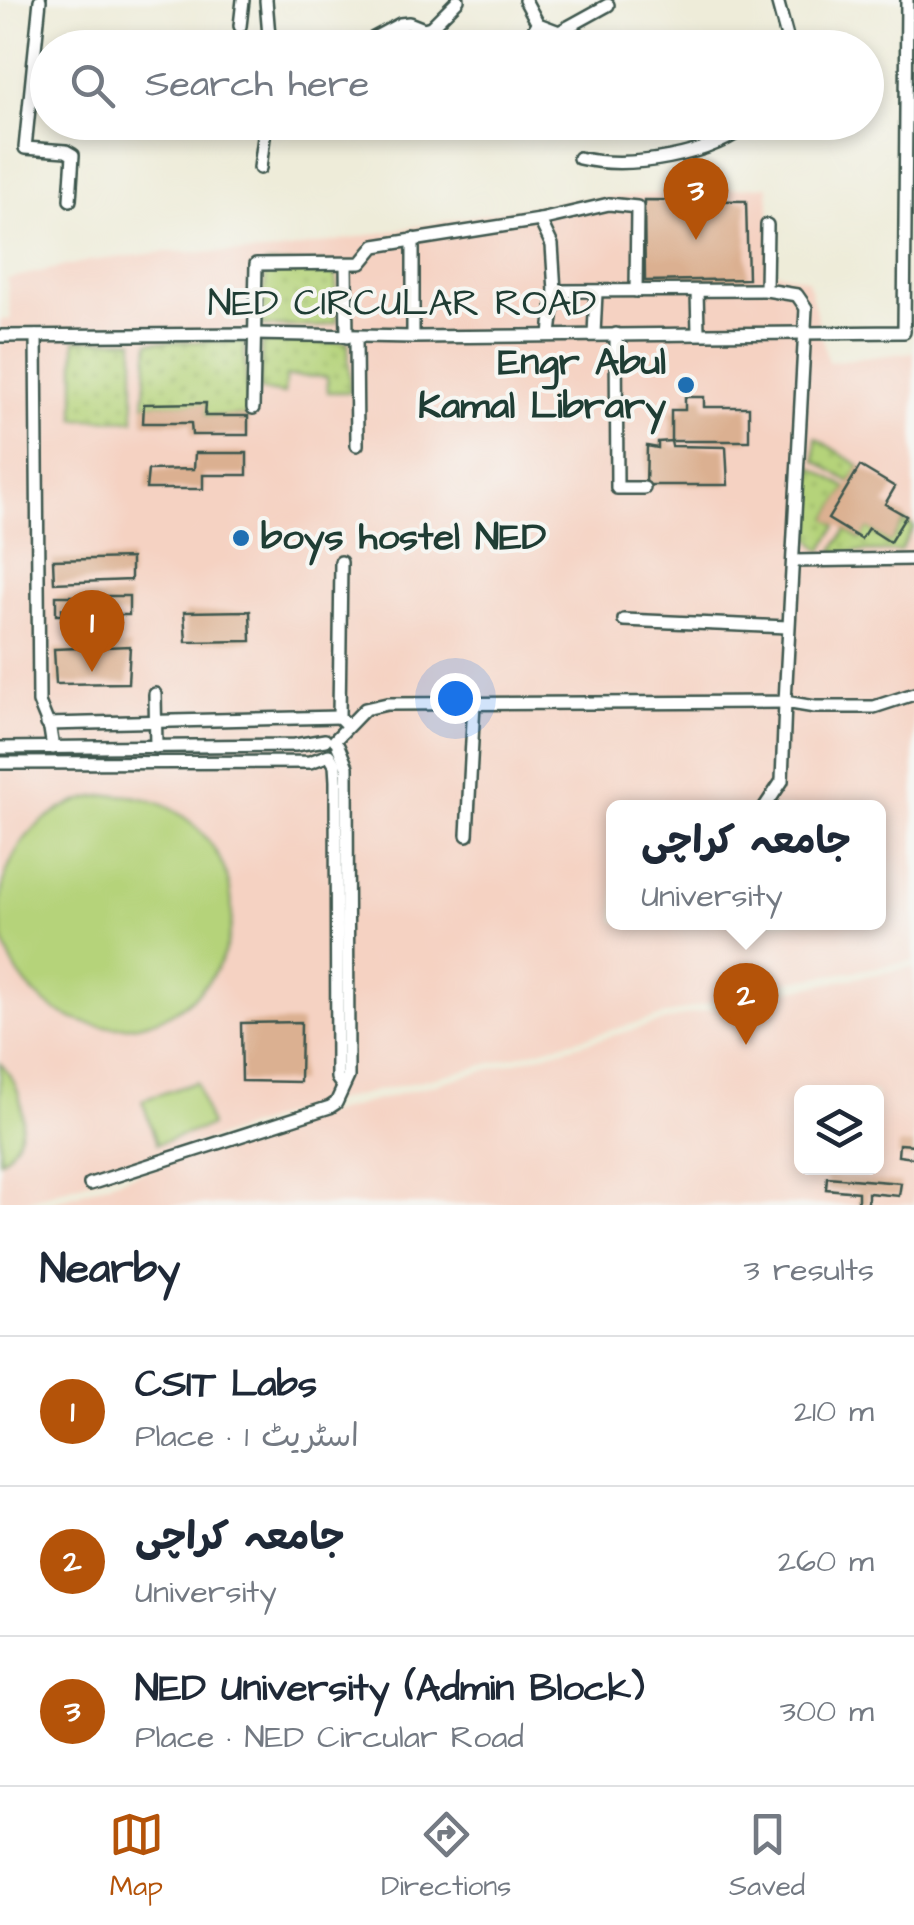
<!DOCTYPE html>
<html lang="en">
<head>
<meta charset="utf-8">
<style>
	:root { --surface:#fff; --page:#f2f2f3; --text:#1f2937; --muted:#747a83; --line:#e0e1e3; --accent:#b45309 }
	body { margin:0; font-family:"Architects Daughter","Playpen Sans Arabic",sans-serif; background:var(--page); color:var(--text) }
	.controls { position:absolute; right:30px; bottom:30px; display:grid; overflow:hidden; border-radius:15px; box-shadow:0 5px 15px #0003 }
	.controls button { width:90px; height:90px; display:grid; place-items:center; padding:0; border:0; border-bottom:2px solid var(--line); background:var(--surface); color:var(--text); font:50px sans-serif }
	.you { position:absolute; left:455px; top:698px; width:35px; height:35px; margin:-25px; border:8px solid #fff; border-radius:50%; background:#1a73e8; box-shadow:0 0 0 15px #1a73e833 }
	.badge { display:grid; place-items:center; width:65px; height:65px; border-radius:50%; background:var(--accent); color:#fff; font-size:32px; font-weight:700 }
	.pin { position:absolute; translate:-50% -82px; filter:drop-shadow(0 2px 5px #0008) }
	.pin::after { content:''; position:absolute; top:52px; width:35px; height:30px; background:inherit; clip-path:polygon(0 0,100% 0,50% 100%) }
	.popup { position:absolute; left:606px; top:800px; width:280px; height:130px; box-sizing:border-box; display:grid; place-content:center; border-radius:15px; background:var(--surface); filter:drop-shadow(0 2px 8px #0005); font-size:32px; white-space:nowrap; color:var(--muted) }
	.popup b { font-size:38px; color:var(--text) }
	.popup::after { content:''; position:absolute; left:50%; top:100%; margin-left:-20px; border:20px solid transparent; border-top-color:var(--surface) }
	.list { margin:0; padding:0; list-style:none }
	h2 { display:flex; justify-content:space-between; align-items:center; height:130px; margin:0; padding:0 40px; font-size:42px }
	h2 small { font-size:32px; font-weight:400; color:var(--muted) }
	.list li { display:grid; grid-template-columns:65px 1fr auto; gap:30px; align-items:center; box-sizing:border-box; height:150px; padding:0 40px; border-top:2px solid var(--line) }
	.list b { display:block; font-size:38px; white-space:nowrap }
	.list p { margin:0; font-size:32px; white-space:nowrap; color:var(--muted) }
	.list em { font-size:32px; font-style:normal; color:var(--muted) }
	.icon { flex:none; width:55px; height:55px; fill:none; stroke:currentColor; stroke-width:2; stroke-linecap:round; stroke-linejoin:round }
	.map { position:relative; flex:none; width:914px; height:1205px; overflow:hidden }
	.search { position:absolute; background:var(--surface); box-shadow:0 5px 15px #0003; left:30px; right:30px; top:30px; height:110px; display:flex; align-items:center; gap:25px; box-sizing:border-box; padding:0 35px; border-radius:55px; color:var(--muted); font-size:38px }
	.sheet { height:580px; background:var(--surface) }
	nav { display:flex; justify-content:space-around; align-items:center; box-sizing:border-box; height:140px; border-top:2px solid var(--line); background:var(--surface); font-size:28px; color:var(--muted) }
	nav a { display:grid; justify-items:center; gap:5px }
	nav .on { color:var(--accent) }
	.map>svg:first-child { display:block }
	.built { fill:#f5d2c2; fill-rule:evenodd }
	.grass { fill:url(#grass-dots); stroke:#6a8857; stroke-width:2.5 }
	.garden { fill:#b5d37a; stroke:#6a8857; stroke-width:2.5 }
	.building { fill:#dbb091 }
	.lines { fill:none; stroke-linecap:round; stroke-linejoin:round }
	.minor-casing { stroke:#3e574d; stroke-width:16 }
	.path { stroke:#3e574d; stroke-width:2.5; stroke-dasharray:8 8; stroke-linecap:butt }
	.minor { stroke:#fff; stroke-width:11 }
	.poi-dot { fill:#1f6fb2; stroke:#f6f6f2; stroke-width:4 }
	.labels { text-anchor:middle; dominant-baseline:central; stroke-width:8; stroke-linejoin:round; paint-order:stroke }
	.street-label { font-size:38px; fill:#1f3d34; stroke:#f6f6f2 }
	.poi-label { font-size:38px; font-weight:bold; fill:#1f3d34; stroke:#f6f6f2; text-anchor:end }
</style>
</head>
<body>
<div class="map">
<svg width="914" height="1205" viewBox="0 0 914 1205">
	<defs>
		<pattern id="grass-dots" width="8" height="8" patternUnits="userSpaceOnUse" patternTransform="scale(2.5)"><rect width="8" height="8" fill="#b5d37a"/><path d="M2 2h.1M6 6h.1" fill="none" stroke="#9bb66a" stroke-width="1.8" stroke-linecap="round"/></pattern>
	</defs>
	<rect width="100%" height="100%" fill="#f6f6f2"/>
	<filter id="ink" filterUnits="userSpaceOnUse"><feTurbulence type="fractalNoise" baseFrequency=".01" numOctaves="2"/><feDisplacementMap in="SourceGraphic" scale="20" xChannelSelector="R" yChannelSelector="G"/><feConvolveMatrix kernelMatrix="1 2 1 2 8 2 1 2 1" color-interpolation-filters="sRGB"/></filter>
	<filter id="wash" filterUnits="userSpaceOnUse"><feTurbulence type="fractalNoise" baseFrequency=".0048" numOctaves="4" result="noise"/><feDisplacementMap in="SourceGraphic" scale="40" xChannelSelector="R" yChannelSelector="G"/><feGaussianBlur stdDeviation="2.25" result="paint"/><feColorMatrix in="noise" values="0 0 0 0 0 0 0 0 0 0 0 0 0 0 0 0 0 1.4 0 .05"/><feComposite in="paint" operator="in"/></filter>
	<g filter="url(#wash)">
		<rect width="100%" height="100%" fill="#eeecd9"/>
		<g class="built">
			<path d="M768 186 772 271 808 280 828 362 914 352V961L785 982 477 1067 308 1107 83 1183 13 1205H0V320L11 319 7 279 89 261 166 252 268 253 561 201ZM614 808H878V922H614Z"/>
			<path d="M914 967V1205H43L272 1129 750 998ZM802 1092H876V1168H802Z"/>
		</g>
		<g class="grass">
			<path d="M266 264H329L336 273 337 322 317 327 262 326Z"/>
			<path d="M75 340H134V420L75 419Z"/>
			<path d="M244 341 248 416H205V404H144L149 342Z"/>
			<path d="M262 342H348L350 392H328L327 377 286 376 284 394 260 390Z"/>
			<path d="M816 438 860 466 850 482 815 460Z"/>
			<path d="M812 467 847 488 828 518 837 525 822 551 810 538Z"/>
			<path d="M904 520 914 527 900 551 832 552 846 530 860 539 868 528 890 542Z"/>
		</g>
		<g class="garden">
			<circle cx="116" cy="911" r="116"/>
			<path d="M0 1063C26 1091 33 1135 0 1161Z"/>
			<path d="M197 1082 210 1126 157 1144 142 1100Z"/>
		</g>
		<g id="blocks">
			<g class="building">
				<path d="M644 200 746 201 748 279 645 281Z"/>
				<path d="M685 397H704V407H749V441H671V410H685Z"/>
				<path d="M206 403 205 416H248V435H192L191 423H143L144 404Z"/>
				<path d="M671 441 672 446 726 447 728 485H646L647 446 658 448V442Z"/>
				<path d="M195 453H247V475H203V489H146L148 470 194 469Z"/>
				<path d="M860 466 895 487 885 504 906 516 890 542 868 528 861 539 828 519Z"/>
				<path d="M131 558V580L54 583 53 560Z"/>
				<rect x="56" y="596" width="73" height="19"/>
				<path d="M250 611 251 641 186 642 184 612Z"/>
				<path d="M130 646 128 683 56 684 54 649Z"/>
				<path d="M301 1022 300 1082 242 1081 241 1023Z"/>
				<path d="M899 1144 914 1145V1158L898 1156Z"/>
				<path d="M827 1177 901 1183 899 1196 868 1193V1205H858V1192L826 1189Z"/>
			</g>
		</g>
	</g>
	<g filter="url(#ink)">
		<use href="#blocks" fill-opacity="0" stroke="#3e574d" stroke-width="2.5"/>
		<g class="lines">
			<defs>
				<g id="minor">
					<path d="M40 0 25 148 66 151 73 155 70 200"/>
					<path d="M266 0 270 48"/>
					<path d="M777 0 790 48"/>
					<path d="M538 24 559 32 608 5"/>
					<path d="M240 26 243 0"/>
					<path d="M431 27 443 48"/>
					<path d="M355 48 400 24 409 23 424 29 431 27 458 0"/>
					<path d="M521 48 538 24 525 0"/>
					<path d="M579 158C629 170 712 156 752 122"/>
					<path d="M260 168 266 122"/>
					<path d="M540 220 552 245 555 291 550 334"/>
					<path d="M346 264 347 337"/>
					<path d="M555 291 766 290"/>
					<path d="M697 291 698 332"/>
					<path d="M594 334 596 293"/>
					<path d="M616 334 617 488H644"/>
					<path d="M0 336 254 334 413 337 904 332 907 0"/>
					<path d="M36 336 39 702 50 729 53 748"/>
					<path d="M356 337 357 445"/>
					<path d="M413 337V239"/>
					<path d="M253 408 256 264 361 263 375 246 540 220 609 204 637 207 636 291"/>
					<path d="M793 561 914 559"/>
					<path d="M341 562 339 717 344 722"/>
					<path d="M624 620 788 627"/>
					<path d="M155 694 156 747"/>
					<path d="M47 724 339 717"/>
					<path d="M335 740 365 709 387 704 785 702 806 308 797 295 766 290 767 225"/>
					<path d="M0 748 295 745 325 740"/>
					<path d="M0 763 310 762 329 755 335 765 336 781 337 1078 342 1085"/>
					<path d="M764 808 782 781 785 702 815 707H874L914 694"/>
					<path d="M467 835 474 703"/>
					<path d="M758 922V923"/>
					<path d="M90 1184 330 1107 336 1103 348 1077 347 767 338 746"/>
				</g>
			</defs>
			<use href="#minor" class="minor-casing"/>
			<path class="path" d="M62 615V603"/>
			<use href="#minor" class="minor"/>
		</g>
	</g>
	<g class="poi-dot">
		<circle cx="686" cy="385" r="10"/>
		<circle cx="241" cy="538" r="10"/>
	</g>
	<g class="labels">
		<g class="street-label">
			<text x="402" y="304">NED CIRCULAR ROAD</text>
		</g>
		<g class="poi-label">
			<text x="666" y="363">Engr Abul<tspan x="666" dy="44">Kamal Library</tspan></text>
			<text x="261" y="538" text-anchor="start">boys hostel NED</text>
		</g>
	</g>
</svg>
<div class="controls">
<button><svg class="icon" aria-label="layers" viewBox="0 0 24 24"><path d="M12 4l9 5-9 5-9-5zM3 14l9 5 9-5"/></svg></button>
</div>
<div class="you"></div>
<div class="pin badge" style="left:92px;top:672px">1</div>
<div class="pin badge" style="left:746px;top:1045px">2</div>
<div class="popup"><b>جامعہ کراچی</b>University</div>
<div class="pin badge" style="left:696px;top:240px">3</div>
<div class="search"><svg class="icon" aria-label="search" viewBox="0 0 24 24"><circle cx="10" cy="10" r="6"/><path d="M15 15l6 6"/></svg>Search here</div>
</div>
<section class="sheet">
<h2>Nearby<small>3 results</small></h2>
<ul class="list">
<li><span class="badge">1</span><div><b>CSIT Labs</b><p>Place · اسٹریٹ 1</p></div><em>210 m</em></li>
<li><span class="badge">2</span><div><b>جامعہ کراچی</b><p>University</p></div><em>260 m</em></li>
<li><span class="badge">3</span><div><b>NED University (Admin Block)</b><p>Place · NED Circular Road</p></div><em>300 m</em></li>
</ul>
</section>
<nav>
<a class="on"><svg class="icon" aria-label="map" viewBox="0 0 24 24"><path d="M3 6l6-2 6 2 6-2v14l-6 2-6-2-6 2zM9 4v14M15 6v14"/></svg>Map</a>
<a><svg class="icon" aria-label="directions" viewBox="0 0 24 24"><path d="M12 3l9 9-9 9-9-9zM9 14v-3h6M13 9l2 2-2 2"/></svg>Directions</a>
<a><svg class="icon" aria-label="saved" viewBox="0 0 24 24"><path d="M7 4h10v16l-5-4-5 4z"/></svg>Saved</a>
</nav>
</body>
</html>
